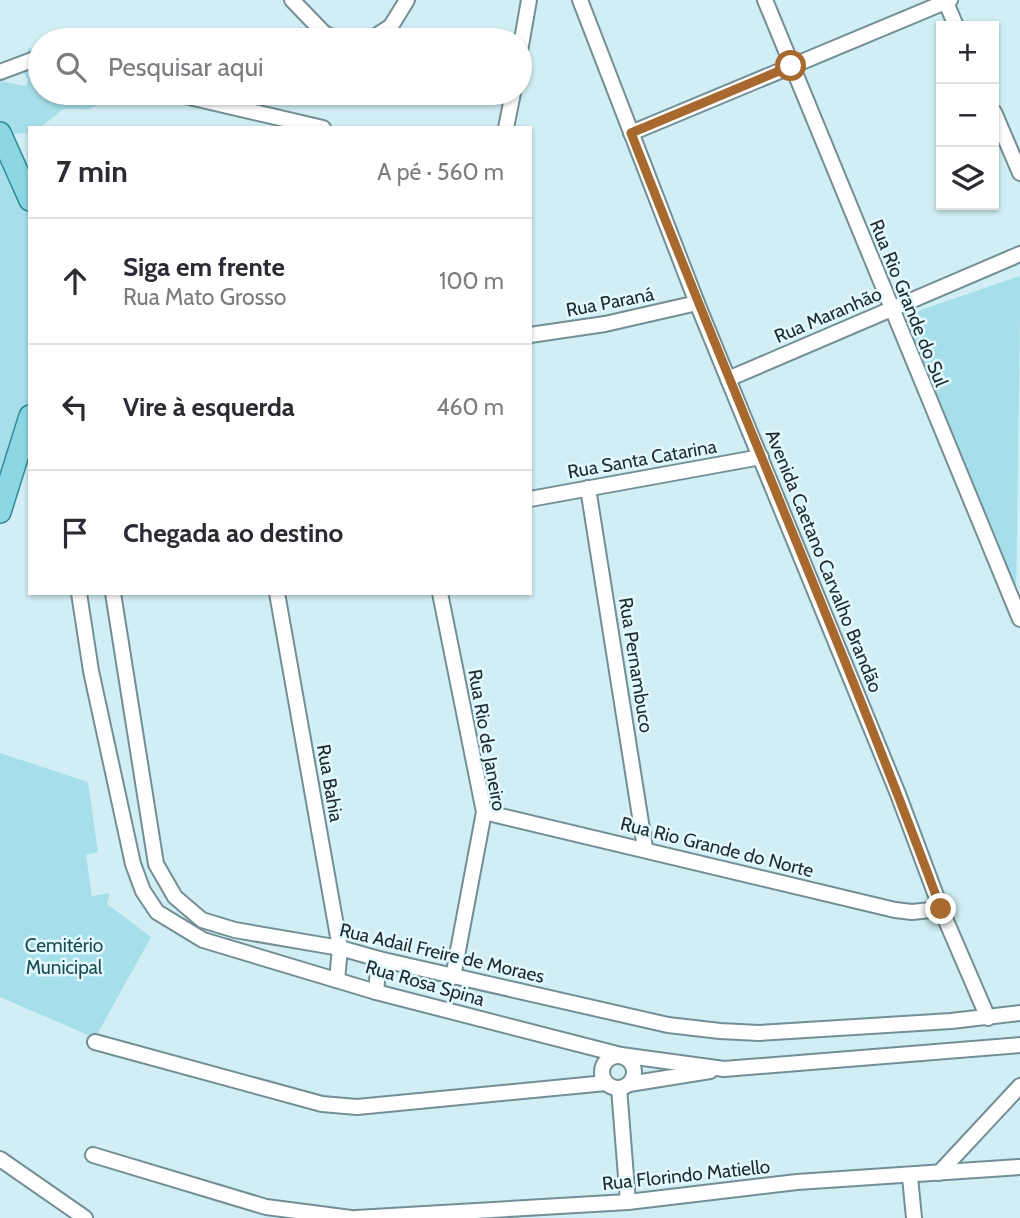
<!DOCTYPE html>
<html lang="pt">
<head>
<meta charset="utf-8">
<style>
	:root { --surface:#fff; --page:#f7f7f7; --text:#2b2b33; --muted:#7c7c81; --line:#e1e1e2 }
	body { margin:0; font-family:Cabin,sans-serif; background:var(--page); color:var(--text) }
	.controls { position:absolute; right:21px; top:21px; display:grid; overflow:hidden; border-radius:0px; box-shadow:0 2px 5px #0004 }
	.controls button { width:63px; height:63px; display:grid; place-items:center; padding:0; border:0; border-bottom:2px solid var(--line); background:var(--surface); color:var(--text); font:35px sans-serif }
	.stop { position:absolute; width:21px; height:21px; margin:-16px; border:5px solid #a7692e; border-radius:50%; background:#fff }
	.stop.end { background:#a7692e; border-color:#fff; box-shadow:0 2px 7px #0008 }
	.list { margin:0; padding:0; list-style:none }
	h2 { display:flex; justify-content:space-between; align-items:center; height:91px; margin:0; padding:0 28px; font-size:30px }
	h2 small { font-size:23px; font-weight:400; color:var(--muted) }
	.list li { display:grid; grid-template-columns:46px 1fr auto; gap:21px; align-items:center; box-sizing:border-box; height:126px; padding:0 28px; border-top:2px solid var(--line) }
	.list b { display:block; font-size:26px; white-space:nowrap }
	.list p { margin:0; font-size:23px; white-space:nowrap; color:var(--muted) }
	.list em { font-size:23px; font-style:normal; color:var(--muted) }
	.icon { flex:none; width:38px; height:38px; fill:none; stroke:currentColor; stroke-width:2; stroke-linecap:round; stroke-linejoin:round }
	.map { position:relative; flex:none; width:1020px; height:1218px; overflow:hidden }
	.search { position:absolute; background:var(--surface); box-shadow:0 2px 5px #0004; left:28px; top:28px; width:504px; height:77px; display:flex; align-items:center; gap:18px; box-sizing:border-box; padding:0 24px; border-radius:38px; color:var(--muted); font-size:26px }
	.panel { position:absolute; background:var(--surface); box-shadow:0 2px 5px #0004; left:28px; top:126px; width:504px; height:469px; border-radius:0px }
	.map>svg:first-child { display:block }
	.green { fill:#a6dfea }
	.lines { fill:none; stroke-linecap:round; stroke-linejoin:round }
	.minor-casing { stroke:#738f95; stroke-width:18 }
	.primary-casing { stroke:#328a98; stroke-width:24 }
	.minor { stroke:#fff; stroke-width:14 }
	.primary { stroke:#8bd7e4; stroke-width:21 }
	.route { stroke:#a7692e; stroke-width:9 }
	.labels { text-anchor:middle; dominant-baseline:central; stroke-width:5; stroke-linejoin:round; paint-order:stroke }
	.street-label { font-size:19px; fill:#1f2b2d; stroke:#e2faff }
	.park-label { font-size:19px; fill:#1b4952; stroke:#e2faff }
</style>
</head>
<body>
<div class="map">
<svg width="1020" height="1218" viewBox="0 0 1020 1218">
	<rect width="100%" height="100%" fill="#d0eef4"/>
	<g class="green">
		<path d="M29 48 40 50V93H106C92 117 83 107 63 109L40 128H30L28 133 10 134 30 202V424L0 504V81L26 86 28 80 16 59 24 58Z"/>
		<path d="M1020 276V317L1016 600 897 318Z"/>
		<path d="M0 753 88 782 98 852 86 855 92 896 110 893 107 904 151 937 95 1038 0 997Z"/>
	</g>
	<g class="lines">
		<defs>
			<g id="minor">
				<path d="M292 0 324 33 337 40"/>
				<path d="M580 0 697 303 898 794 941 909 988 1018"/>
				<path d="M765 0 1020 619"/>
				<path d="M945 0 956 26"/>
				<path d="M370 40 391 26 407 0"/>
				<path d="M520 51 529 0"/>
				<path d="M0 72 40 57"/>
				<path d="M172 93 323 128"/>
				<path d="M994 112 1020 173"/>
				<path d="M506 128 513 93"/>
				<path d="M631 133 950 0"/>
				<path d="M530 335 605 324 697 303"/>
				<path d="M728 379 1020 254"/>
				<path d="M588 488 645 848"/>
				<path d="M530 499 761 457"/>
				<path d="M79 593 91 671 133 864 143 891 157 912 203 940 376 992 621 1055 724 1069 1020 1045"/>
				<path d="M113 593 156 864 175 897 202 920 235 930 340 948 379 959 668 1025 720 1031 759 1033 951 1021 1020 1013"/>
				<path d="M277 593 340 948 337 980"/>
				<path d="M440 593 484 812 453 977"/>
				<path d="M484 812 895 910 912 912 941 909"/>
				<path d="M376 992 379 959"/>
				<path d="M95 1042 322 1104 357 1107 606 1083"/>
				<circle cx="618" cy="1072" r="16"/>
				<path d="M629 1084 710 1071"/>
				<path d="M619 1088 628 1202"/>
				<path d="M93 1155 266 1207 351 1218"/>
				<path d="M0 1159 85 1218"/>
				<path d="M939 1173 1020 1086"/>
				<path d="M910 1177 914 1218"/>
				<path d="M356 1218 628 1202 797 1182 1020 1167"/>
			</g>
			<g id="primary">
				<path d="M0 133 30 200"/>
				<path d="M0 512 30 416"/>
			</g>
		</defs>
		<use href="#minor" class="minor-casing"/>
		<use href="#primary" class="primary-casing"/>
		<use href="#minor" class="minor"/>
		<use href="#primary" class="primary"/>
	</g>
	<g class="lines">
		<path class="route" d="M791 66 631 133C732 393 844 647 941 909"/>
	</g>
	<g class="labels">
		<g class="street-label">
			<text transform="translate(610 302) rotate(-11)">Rua Paraná</text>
			<text transform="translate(909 303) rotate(68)">Rua Rio Grande do Sul</text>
			<text transform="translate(828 315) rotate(-23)">Rua Maranhão</text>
			<text transform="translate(642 459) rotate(-10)">Rua Santa Catarina</text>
			<text transform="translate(824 561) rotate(68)">Avenida Caetano Carvalho Brandão</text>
			<text transform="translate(636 665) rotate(81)">Rua Pernambuco</text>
			<text transform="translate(487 740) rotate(80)">Rua Rio de Janeiro</text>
			<text transform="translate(330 783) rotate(80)">Rua Bahia</text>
			<text transform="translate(717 847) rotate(14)">Rua Rio Grande do Norte</text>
			<text transform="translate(442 953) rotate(13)">Rua Adail Freire de Moraes</text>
			<text transform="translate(425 983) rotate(16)">Rua Rosa Spina</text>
			<text transform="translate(686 1175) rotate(-6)">Rua Florindo Matiello</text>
		</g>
		<g class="park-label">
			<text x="64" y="945">Cemitério<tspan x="64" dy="22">Municipal</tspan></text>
		</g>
	</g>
</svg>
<div class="controls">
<button>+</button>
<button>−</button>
<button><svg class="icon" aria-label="layers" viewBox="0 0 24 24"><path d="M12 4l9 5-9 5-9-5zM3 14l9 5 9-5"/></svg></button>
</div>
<div class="stop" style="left:791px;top:66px"></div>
<div class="stop end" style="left:941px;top:909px"></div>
<div class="search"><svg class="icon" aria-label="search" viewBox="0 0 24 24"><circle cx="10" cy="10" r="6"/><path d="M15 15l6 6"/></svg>Pesquisar aqui</div>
<section class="panel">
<h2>7 min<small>A pé · 560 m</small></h2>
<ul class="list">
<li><svg class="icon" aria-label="ahead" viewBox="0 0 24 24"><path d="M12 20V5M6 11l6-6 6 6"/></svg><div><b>Siga em frente</b><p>Rua Mato Grosso</p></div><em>100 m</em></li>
<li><svg class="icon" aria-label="left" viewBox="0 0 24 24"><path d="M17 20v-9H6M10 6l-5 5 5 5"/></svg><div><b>Vire à esquerda</b></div><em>460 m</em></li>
<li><svg class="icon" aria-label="arrive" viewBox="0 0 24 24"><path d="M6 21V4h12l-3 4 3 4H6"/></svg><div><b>Chegada ao destino</b></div></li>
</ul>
</section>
</div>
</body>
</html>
